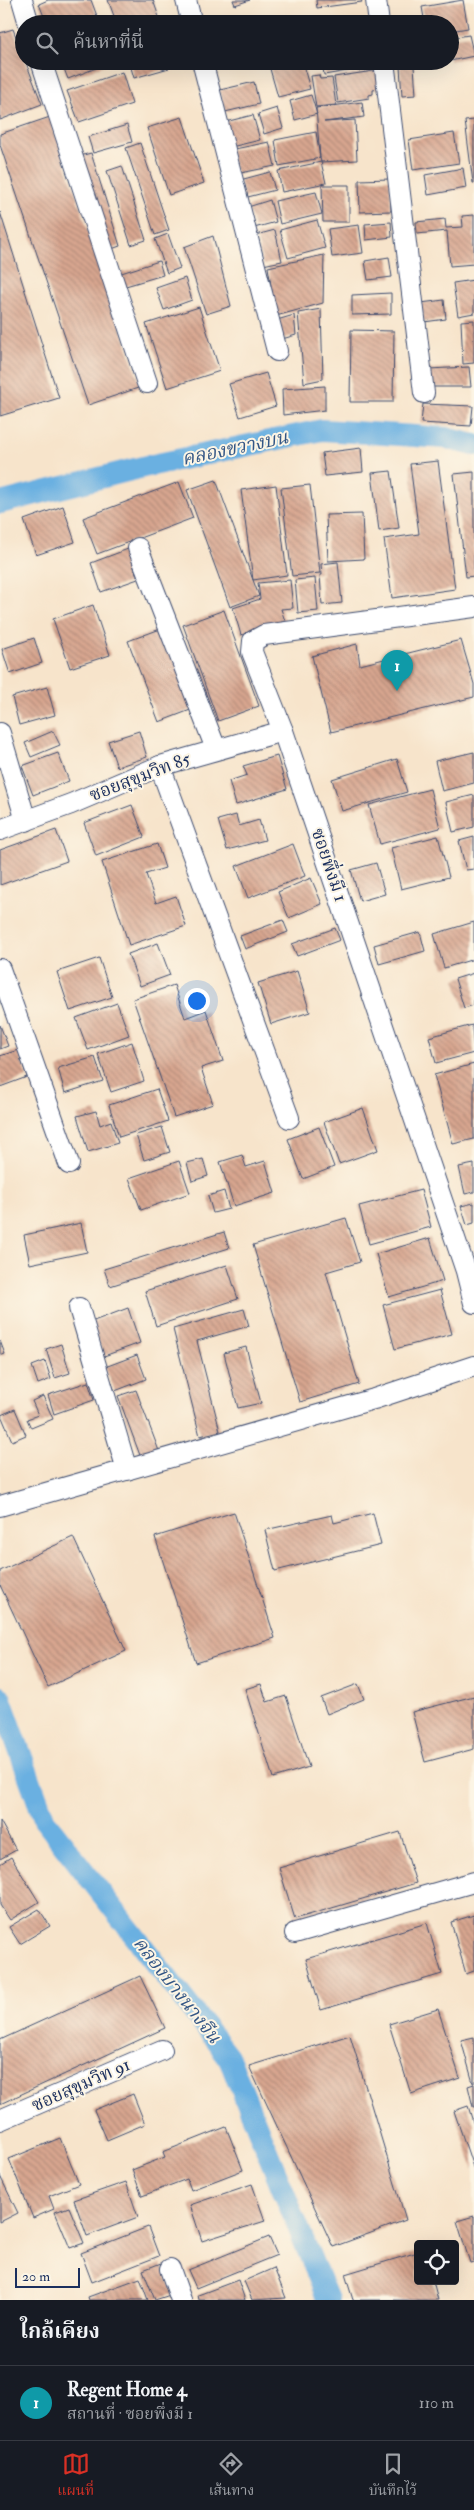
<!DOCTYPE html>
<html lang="th">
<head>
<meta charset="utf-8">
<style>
	:root { --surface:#171b24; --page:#20242c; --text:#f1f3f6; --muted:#9ea1a6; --line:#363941; --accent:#d93025 }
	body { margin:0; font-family:"IM FELL Double Pica","Noto Serif Thai",serif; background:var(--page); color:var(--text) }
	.controls { position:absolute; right:15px; bottom:15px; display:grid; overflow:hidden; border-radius:5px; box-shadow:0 5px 20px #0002 }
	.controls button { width:45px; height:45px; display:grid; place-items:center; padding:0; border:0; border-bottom:1px solid var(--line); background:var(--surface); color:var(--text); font:25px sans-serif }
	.scale { position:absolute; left:15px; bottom:12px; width:65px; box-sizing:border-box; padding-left:5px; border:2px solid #1b2f5e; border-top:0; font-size:14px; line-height:18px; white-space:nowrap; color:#1b2f5e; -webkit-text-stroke:4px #fcf5e5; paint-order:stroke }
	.you { position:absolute; left:196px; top:1000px; width:18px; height:18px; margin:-12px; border:4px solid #fff; border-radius:50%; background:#1a73e8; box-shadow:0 0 0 8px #1a73e833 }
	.badge { display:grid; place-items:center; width:32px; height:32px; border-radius:50%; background:var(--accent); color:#fff; font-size:16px; font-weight:700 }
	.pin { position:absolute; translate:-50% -41px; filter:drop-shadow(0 1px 2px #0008) }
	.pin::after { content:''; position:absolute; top:26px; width:18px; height:15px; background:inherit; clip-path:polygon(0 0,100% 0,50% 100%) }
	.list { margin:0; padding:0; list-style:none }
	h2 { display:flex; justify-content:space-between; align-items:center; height:65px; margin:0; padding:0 20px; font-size:21px }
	h2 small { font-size:16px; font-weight:400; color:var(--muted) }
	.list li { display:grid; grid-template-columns:32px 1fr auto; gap:15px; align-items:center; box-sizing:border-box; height:75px; padding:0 20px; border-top:1px solid var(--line) }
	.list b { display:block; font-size:19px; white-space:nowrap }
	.list p { margin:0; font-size:16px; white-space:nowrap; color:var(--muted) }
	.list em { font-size:16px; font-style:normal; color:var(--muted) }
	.icon { flex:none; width:28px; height:28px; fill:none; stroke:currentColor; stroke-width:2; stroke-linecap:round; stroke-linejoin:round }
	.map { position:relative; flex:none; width:474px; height:2300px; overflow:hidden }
	.search { position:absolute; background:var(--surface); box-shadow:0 5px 20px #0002; left:15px; right:15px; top:15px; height:55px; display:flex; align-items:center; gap:12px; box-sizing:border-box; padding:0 18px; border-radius:28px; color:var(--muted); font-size:19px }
	.sheet { height:140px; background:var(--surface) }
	nav { display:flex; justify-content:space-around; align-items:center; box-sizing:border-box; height:70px; border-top:1px solid var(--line); background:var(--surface); font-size:14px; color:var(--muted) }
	nav a { display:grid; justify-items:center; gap:2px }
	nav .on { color:var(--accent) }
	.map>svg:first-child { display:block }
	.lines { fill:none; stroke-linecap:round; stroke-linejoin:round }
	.canal { stroke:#6bb0e1; stroke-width:22 }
	.building { fill:url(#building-back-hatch) }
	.minor-casing { stroke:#3c4a6e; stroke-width:22 }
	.minor { stroke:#fff; stroke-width:20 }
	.labels { text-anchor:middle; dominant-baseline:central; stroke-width:4; stroke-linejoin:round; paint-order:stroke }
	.street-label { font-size:18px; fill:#1b2f5e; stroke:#fcf5e5 }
	.water-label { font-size:19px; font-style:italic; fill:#335685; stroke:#fcf5e5 }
</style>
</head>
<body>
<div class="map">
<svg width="474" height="2300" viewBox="0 0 474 2300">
	<defs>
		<pattern id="building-back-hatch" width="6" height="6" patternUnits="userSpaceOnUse" patternTransform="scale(1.25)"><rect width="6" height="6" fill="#d8a68f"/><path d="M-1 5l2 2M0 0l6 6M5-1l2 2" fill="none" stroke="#ae8878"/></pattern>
	</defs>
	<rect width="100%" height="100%" fill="#fcf5e5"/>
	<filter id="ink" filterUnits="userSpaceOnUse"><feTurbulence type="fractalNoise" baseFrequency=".02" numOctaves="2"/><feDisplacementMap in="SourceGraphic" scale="10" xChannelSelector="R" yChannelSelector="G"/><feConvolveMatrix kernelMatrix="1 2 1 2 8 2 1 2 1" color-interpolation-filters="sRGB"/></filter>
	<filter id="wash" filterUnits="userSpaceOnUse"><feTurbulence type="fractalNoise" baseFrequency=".0096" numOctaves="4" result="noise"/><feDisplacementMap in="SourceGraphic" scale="20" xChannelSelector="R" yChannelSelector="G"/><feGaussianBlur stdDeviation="1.12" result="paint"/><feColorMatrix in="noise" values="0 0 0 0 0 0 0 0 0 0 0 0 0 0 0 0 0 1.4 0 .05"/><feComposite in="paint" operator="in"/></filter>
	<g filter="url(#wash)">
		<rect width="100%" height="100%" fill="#f7e4cb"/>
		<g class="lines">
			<g class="canal">
				<path d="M0 503 143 467 322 430 446 438 474 445"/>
				<path d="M0 1697 45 1821 228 2056 328 2300"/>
			</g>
		</g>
		<g id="blocks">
			<g class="building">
				<path d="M48 0H91L97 16 78 24H47L39 4Z"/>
				<path d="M108 0H153L160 20 149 24H117Z"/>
				<path d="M233 0H250L235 5Z"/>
				<path d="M316 0H361L362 2 317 8Z"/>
				<path d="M463 0 468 28 450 31V24H425L422 7Z"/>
				<path d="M13 29 42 104 0 120V33Z"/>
				<path d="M469 35 474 56 450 61V38Z"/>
				<path d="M61 61H114L68 79Z"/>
				<path d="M129 61H167L169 68 134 78Z"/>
				<path d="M298 61H302L310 89 278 97 270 69Z"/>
				<path d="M322 61H376L377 66 324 75Z"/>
				<path d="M414 66 416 95 402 96 400 67Z"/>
				<path d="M380 70 383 88 373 90V94L369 95V98L338 103 334 77Z"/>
				<path d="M122 72 132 104 79 122 67 91Z"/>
				<path d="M319 75 320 79 332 78 336 105 316 107 311 76Z"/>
				<path d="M254 82 259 104 225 112 220 90Z"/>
				<path d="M311 95 317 114 295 120 290 101Z"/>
				<path d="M362 102 364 117 324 122 355 120 357 160 321 162 320 158 279 166 275 140 316 132 320 158 316 108Z"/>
				<path d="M277 108 283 128 264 134 258 114Z"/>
				<path d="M253 115 260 140 231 147 225 122Z"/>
				<path d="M50 117 141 387 88 405 0 145V134Z"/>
				<path d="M182 117 204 183 169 195 147 128Z"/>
				<path d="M474 120V183H473L465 121Z"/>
				<path d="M127 125 132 142 93 153 88 137Z"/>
				<path d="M454 133 459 163 413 170 409 140Z"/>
				<path d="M269 142 275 166 236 174 230 150Z"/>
				<path d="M140 143 169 230 155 235 126 148Z"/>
				<path d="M91 153 120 246 106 251 76 157Z"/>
				<path d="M321 162 326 183 282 192 278 171Z"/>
				<path d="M122 166 146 240 131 245 107 171Z"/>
				<path d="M463 168 466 188 428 195 425 175Z"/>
				<path d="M270 172 275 190 244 198 240 180Z"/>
				<path d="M390 179 391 211 360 212 359 180Z"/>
				<path d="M322 185H349V222H323Z"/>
				<path d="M316 192 322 214 280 224 275 201Z"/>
				<path d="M270 200 276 222 254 228 248 207Z"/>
				<path d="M0 212 59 398 0 416Z"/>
				<path d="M474 215V264L450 266 447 231 417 234 416 222 445 219 446 228 463 227 462 216Z"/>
				<path d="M317 220 325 248 288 258 280 230Z"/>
				<path d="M391 222 392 237 366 240 365 224Z"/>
				<path d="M359 225 363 253 332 257 328 229Z"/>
				<path d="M275 230 282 261 263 265 256 235Z"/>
				<path d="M168 234 180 268 167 273 155 239Z"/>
				<path d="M213 236 231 306 206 314 184 247Z"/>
				<path d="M324 255 323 303 276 316 268 267Z"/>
				<path d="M389 257 392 277 368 280 365 261Z"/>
				<path d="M159 261 163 275 119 288 115 275Z"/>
				<path d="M185 278 192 300 164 310 156 288Z"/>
				<path d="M474 280V313L458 316 453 283Z"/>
				<path d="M391 293V314L352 315V295Z"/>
				<path d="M444 300 446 319 424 322 421 303Z"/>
				<path d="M199 307 220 371 167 388 146 324Z"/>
				<path d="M321 309 323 379 304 383 298 313Z"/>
				<path d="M294 315 296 335 282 339 277 320Z"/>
				<path d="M474 320V363L463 364 461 321Z"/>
				<path d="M351 330 394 331 393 402H350Z"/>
				<path d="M469 367 471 387H430L428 369Z"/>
				<path d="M266 373 276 406 240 417 229 384Z"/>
				<path d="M325 386V410L283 415 282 389Z"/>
				<path d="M423 404 473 406 471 426 421 423Z"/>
				<path d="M361 448 363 472 325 476 322 453Z"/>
				<path d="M438 461 455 589 392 598 384 539 419 534 410 464Z"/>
				<path d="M391 471 399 528 379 531 372 473Z"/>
				<path d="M474 472V576L466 577 454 474Z"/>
				<path d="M216 480 253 580 241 490 276 485 287 575 253 580 259 596 230 607 187 490Z"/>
				<path d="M179 482 193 518 97 554 83 518Z"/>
				<path d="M310 485 320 573 292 576 281 488Z"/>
				<path d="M63 506 75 542 36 555 24 520Z"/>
				<path d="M362 514 364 559 328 561 326 515Z"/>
				<path d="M128 549 138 579 101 592 91 563Z"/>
				<path d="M338 562 342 603 322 605 320 575H322L321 564Z"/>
				<path d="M315 578 318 611 298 613 295 580Z"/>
				<path d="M290 580 293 608 281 609 285 621 241 635 233 608 260 599 258 583Z"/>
				<path d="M93 605 110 655 70 668 53 619Z"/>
				<path d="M224 610 259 706 218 721 183 625Z"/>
				<path d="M163 628 193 709 159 722 128 641Z"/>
				<path d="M34 638 42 663 10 674 2 649Z"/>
				<path d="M461 640 474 684V697L331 732 312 656 357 644 360 665Z"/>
				<path d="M47 687 55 715 19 725 12 697Z"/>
				<path d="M53 731 60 745 31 757 25 743Z"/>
				<path d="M139 731 147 757 117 767 108 741Z"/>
				<path d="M474 752V783L442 791 435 761Z"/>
				<path d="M58 753 69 781 33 795 22 766Z"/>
				<path d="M277 756 287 789 236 805 229 781 247 775 243 766Z"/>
				<path d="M397 759 407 792 342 811 332 779Z"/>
				<path d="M430 789 440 828 380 844 369 805Z"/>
				<path d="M474 795V827L453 832 446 802Z"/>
				<path d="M132 805 144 837 96 856 84 823Z"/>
				<path d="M236 815 239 826 259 820 265 840 227 850 218 820Z"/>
				<path d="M56 830 67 861 0 885V850Z"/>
				<path d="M438 836 449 877 401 889 391 848Z"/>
				<path d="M474 837V869L466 870 459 841Z"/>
				<path d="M157 844 165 868 146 874 156 903 176 896 186 926 129 945 102 862Z"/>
				<path d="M293 844 305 876 248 898 236 866Z"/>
				<path d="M376 863 385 894 360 901 351 870Z"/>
				<path d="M311 878 322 904 289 918 278 892Z"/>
				<path d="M283 920 288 932 245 949 240 936Z"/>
				<path d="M474 922V959L444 968 434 934Z"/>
				<path d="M335 928 340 940 297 956 292 944Z"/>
				<path d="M420 932 425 951 379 964 374 945Z"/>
				<path d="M158 943 170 975 140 986 128 954Z"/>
				<path d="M99 958 112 997 70 1011 57 972Z"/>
				<path d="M297 971 310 1012 271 1024 258 983Z"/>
				<path d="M474 973V1005L464 1008 455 979Z"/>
				<path d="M174 985 185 1018 206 1010 223 1061 201 1068 213 1104 174 1117 133 999Z"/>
				<path d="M117 1003 129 1035 88 1050 76 1018Z"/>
				<path d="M0 1025 8 1046 0 1049Z"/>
				<path d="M472 1025 474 1053 436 1063 429 1037Z"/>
				<path d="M132 1042 144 1081 111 1092 98 1054Z"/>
				<path d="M18 1050 27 1077 0 1087V1056Z"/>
				<path d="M95 1057 103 1081 65 1093 58 1068Z"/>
				<path d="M474 1064V1139L453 1144 434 1075Z"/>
				<path d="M157 1089 168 1121 119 1137 109 1105Z"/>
				<path d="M363 1108 378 1150 339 1164 324 1122Z"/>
				<path d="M96 1111 100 1125 111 1121 118 1143 88 1152 77 1116Z"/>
				<path d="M162 1127 170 1152 144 1160 136 1135Z"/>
				<path d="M319 1127 334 1167 303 1179 288 1139Z"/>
				<path d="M242 1155 246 1167 265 1161 275 1193 234 1206 220 1162Z"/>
				<path d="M203 1159 208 1176 192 1181 187 1163Z"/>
				<path d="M179 1161 190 1193 141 1210 129 1178Z"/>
				<path d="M474 1164V1192L465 1194 459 1167Z"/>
				<path d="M421 1190 431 1227 369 1244 359 1206Z"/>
				<path d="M224 1191 229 1209 213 1213 208 1196Z"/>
				<path d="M474 1203V1223L467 1225 461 1206Z"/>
				<path d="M346 1218 360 1262 326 1272 359 1384 300 1402 253 1245Z"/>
				<path d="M81 1223 87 1252 30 1264 24 1235Z"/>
				<path d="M224 1232 229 1248 110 1286 104 1269Z"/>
				<path d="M430 1238 443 1281 389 1297 376 1254Z"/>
				<path d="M227 1265 238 1299 156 1326 145 1291Z"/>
				<path d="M440 1290 452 1334 395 1349 383 1305Z"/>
				<path d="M128 1308 140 1343 104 1356 91 1322Z"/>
				<path d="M244 1309 249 1326 197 1341 220 1431 200 1436 173 1329Z"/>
				<path d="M0 1341 5 1354 0 1356Z"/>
				<path d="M61 1344 70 1373 55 1378 46 1349Z"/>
				<path d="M246 1347 261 1403 238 1408 224 1353Z"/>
				<path d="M137 1355 146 1379 115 1391 105 1367Z"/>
				<path d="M45 1361 51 1379 38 1384 32 1366Z"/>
				<path d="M88 1382 94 1400 54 1414 48 1395Z"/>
				<path d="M136 1390 159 1451 141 1458 118 1396Z"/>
				<path d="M43 1396 53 1419 31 1428 27 1419 38 1415 32 1401Z"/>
				<path d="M15 1409 26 1435 12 1441 1 1415Z"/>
				<path d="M234 1512 275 1638 196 1663 155 1537Z"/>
				<path d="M373 1513 381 1545 275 1571 265 1530 332 1515 334 1523Z"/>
				<path d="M73 1537 126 1651 48 1687 0 1585V1571Z"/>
				<path d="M261 1684 267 1702 286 1696 309 1767 273 1778 245 1689Z"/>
				<path d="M358 1684 364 1699 327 1714 321 1698Z"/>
				<path d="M474 1696V1749L425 1762 412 1712Z"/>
				<path d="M0 1821 16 1850 0 1859Z"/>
				<path d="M400 1832 416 1883 295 1919 279 1868Z"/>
				<path d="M11 1857 39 1902 10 1920 0 1905V1864Z"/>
				<path d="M39 1909 50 1926 20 1944 9 1927Z"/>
				<path d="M474 1915V1971L466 1974 451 1922Z"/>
				<path d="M427 1923 442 1974 321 2010 306 1959Z"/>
				<path d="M140 1976 165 2028 0 2104V2040Z"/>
				<path d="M438 2009 460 2078 411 2094 389 2024Z"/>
				<path d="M350 2035 406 2220 333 2247 249 2066Z"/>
				<path d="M474 2037V2083H473L461 2040Z"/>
				<path d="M474 2084V2107H473L468 2086Z"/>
				<path d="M133 2094 145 2124 107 2140 94 2110Z"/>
				<path d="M468 2106 474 2125V2170L454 2111Z"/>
				<path d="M226 2127 243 2170 191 2190 187 2179 142 2196 132 2170 165 2157 163 2152Z"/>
				<path d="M60 2138 79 2184 49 2196 54 2209 33 2218 9 2159Z"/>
				<path d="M0 2176 18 2213 0 2222Z"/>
				<path d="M126 2182 138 2217 87 2236 74 2200Z"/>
				<path d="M252 2184 265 2221 202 2241 190 2205Z"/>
				<path d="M69 2207 84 2243 70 2248 55 2212Z"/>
				<path d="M474 2216V2262L470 2263 457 2221Z"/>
				<path d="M148 2227 159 2256 92 2282 81 2253Z"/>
				<path d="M269 2237 277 2255 196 2288 188 2270Z"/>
				<path d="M418 2252V2281H433L438 2300H353L345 2274Z"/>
				<path d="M161 2263 173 2294 155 2300 143 2270Z"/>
				<path d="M274 2268 286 2298 252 2300 244 2281Z"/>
				<path d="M140 2278 148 2300H89L88 2297Z"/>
				<path d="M238 2280 245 2300H199L198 2295Z"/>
			</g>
		</g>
	</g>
	<g filter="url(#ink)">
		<use href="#blocks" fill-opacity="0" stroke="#3c4a6e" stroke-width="1"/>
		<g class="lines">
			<defs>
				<g id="minor">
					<path d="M22 0 29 24"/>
					<path d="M186 0 192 24"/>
					<path d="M376 0 379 24"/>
					<path d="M41 61 147 383"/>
					<path d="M202 61 277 351"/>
					<path d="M384 61 424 393"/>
					<path d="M138 548 216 749"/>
					<path d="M474 607 264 635 253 641 252 652 283 731 466 1271 474 1303"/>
					<path d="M0 733 26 821"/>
					<path d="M160 766 289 1118"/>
					<path d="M0 830 71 804 160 766 283 731"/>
					<path d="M0 969 69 1164"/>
					<path d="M79 1308 127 1470"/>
					<path d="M0 1506 374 1399 474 1366"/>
					<path d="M295 1933 474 1882"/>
					<path d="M0 2120 162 2050"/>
					<path d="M170 2269 181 2300"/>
				</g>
			</defs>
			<use href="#minor" class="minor-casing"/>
			<use href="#minor" class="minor"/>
		</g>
	</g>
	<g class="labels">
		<g class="street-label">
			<text transform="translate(140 777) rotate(-21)">ซอยสุขุมวิท 85</text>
			<text transform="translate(329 865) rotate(71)">ซอยพึ่งมี 1</text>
			<text transform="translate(81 2085) rotate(-24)">ซอยสุขุมวิท 91</text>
		</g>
		<g class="water-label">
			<text transform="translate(235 448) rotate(-12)">คลองขวางบน</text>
			<text transform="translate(177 1990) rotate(52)">คลองบางนางจีน</text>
		</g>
	</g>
</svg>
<div class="controls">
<button><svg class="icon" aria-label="locate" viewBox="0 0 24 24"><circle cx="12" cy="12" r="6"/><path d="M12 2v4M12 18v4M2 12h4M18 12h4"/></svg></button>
</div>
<div class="scale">20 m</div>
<div class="you"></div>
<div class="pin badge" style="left:397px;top:691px;background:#0f9aa8">1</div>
<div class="search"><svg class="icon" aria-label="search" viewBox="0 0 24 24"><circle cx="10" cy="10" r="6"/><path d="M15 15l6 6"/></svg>ค้นหาที่นี่</div>
</div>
<section class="sheet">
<h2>ใกล้เคียง<small></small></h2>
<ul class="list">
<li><span class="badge" style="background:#0f9aa8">1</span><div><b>Regent Home 4</b><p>สถานที่ · ซอยพึ่งมี 1</p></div><em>110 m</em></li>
</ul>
</section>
<nav>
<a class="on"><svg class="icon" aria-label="map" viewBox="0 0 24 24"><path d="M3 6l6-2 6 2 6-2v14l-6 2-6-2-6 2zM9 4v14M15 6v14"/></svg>แผนที่</a>
<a><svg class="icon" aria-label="directions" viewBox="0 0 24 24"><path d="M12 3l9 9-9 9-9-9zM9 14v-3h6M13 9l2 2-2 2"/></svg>เส้นทาง</a>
<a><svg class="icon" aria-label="saved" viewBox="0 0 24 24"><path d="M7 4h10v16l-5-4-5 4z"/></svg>บันทึกไว้</a>
</nav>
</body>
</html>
